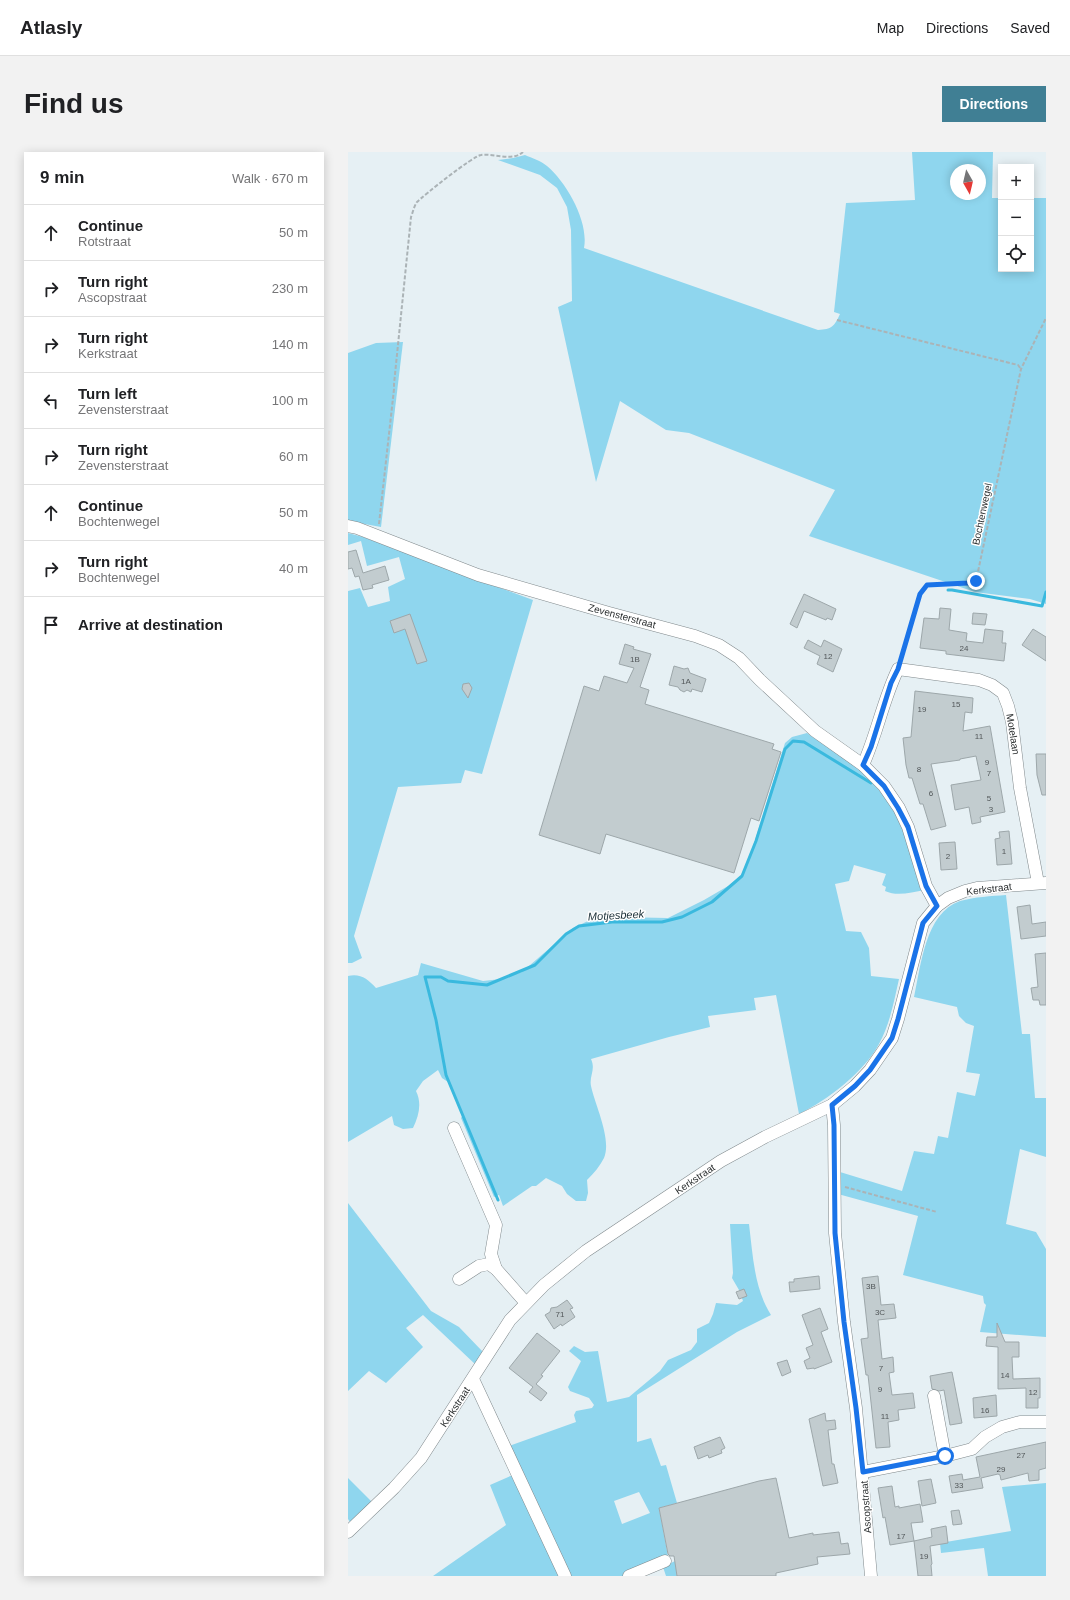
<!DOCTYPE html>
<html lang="en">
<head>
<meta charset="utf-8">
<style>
	:root { --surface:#fff; --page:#f2f2f2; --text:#202124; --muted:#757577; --line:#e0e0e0; --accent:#407f94 }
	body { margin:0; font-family:Helvetica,sans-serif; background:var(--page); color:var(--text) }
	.controls { position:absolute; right:12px; top:12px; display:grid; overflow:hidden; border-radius:0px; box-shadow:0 2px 10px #0003 }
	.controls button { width:36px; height:36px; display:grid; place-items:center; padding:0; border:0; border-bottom:1px solid var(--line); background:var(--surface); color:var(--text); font:20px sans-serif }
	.compass { position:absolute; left:602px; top:12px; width:36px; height:36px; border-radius:50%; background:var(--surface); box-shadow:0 2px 10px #0003; rotate:172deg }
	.stop { position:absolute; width:12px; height:12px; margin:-9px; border:3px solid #1a73e8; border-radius:50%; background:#fff }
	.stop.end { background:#1a73e8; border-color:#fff; box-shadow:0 1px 4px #0008 }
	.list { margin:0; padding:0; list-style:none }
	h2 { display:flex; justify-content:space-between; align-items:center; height:52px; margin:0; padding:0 16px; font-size:17px }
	h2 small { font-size:13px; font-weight:400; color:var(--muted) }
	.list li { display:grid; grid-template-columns:26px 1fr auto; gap:12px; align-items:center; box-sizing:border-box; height:56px; padding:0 16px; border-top:1px solid var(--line) }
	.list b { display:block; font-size:15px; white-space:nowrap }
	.list p { margin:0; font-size:13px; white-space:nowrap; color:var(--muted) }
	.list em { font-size:13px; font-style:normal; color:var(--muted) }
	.icon { flex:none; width:22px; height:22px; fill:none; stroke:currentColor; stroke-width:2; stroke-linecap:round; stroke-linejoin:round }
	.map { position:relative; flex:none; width:698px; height:1424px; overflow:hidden; border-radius:0px }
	header { display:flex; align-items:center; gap:24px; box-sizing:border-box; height:56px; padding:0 20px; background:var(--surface); border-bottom:1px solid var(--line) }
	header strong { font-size:19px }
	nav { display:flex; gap:22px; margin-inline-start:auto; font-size:14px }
	.intro { display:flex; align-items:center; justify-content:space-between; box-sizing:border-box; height:96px; padding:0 24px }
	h1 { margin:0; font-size:28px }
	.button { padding:10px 18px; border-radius:0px; background:var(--accent); color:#fff; font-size:14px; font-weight:700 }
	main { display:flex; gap:24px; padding:0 24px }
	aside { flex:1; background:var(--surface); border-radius:0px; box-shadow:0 2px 10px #0003 }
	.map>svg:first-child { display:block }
	.green { fill:#8fd6ee; fill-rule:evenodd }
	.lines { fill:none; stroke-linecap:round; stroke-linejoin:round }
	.stream { stroke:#3ab9de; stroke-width:3 }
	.building { fill:#c2cccf; stroke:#9da7aa }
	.minor-casing { stroke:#80898c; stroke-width:13 }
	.path { stroke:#abb3b6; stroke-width:2; stroke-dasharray:4 2; stroke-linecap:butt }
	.minor { stroke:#fff; stroke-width:12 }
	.route { stroke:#1a73e8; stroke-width:5 }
	.labels { text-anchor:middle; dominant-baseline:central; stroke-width:3; stroke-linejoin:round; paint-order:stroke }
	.number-label { font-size:8px; fill:#515658 }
	.street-label { font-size:10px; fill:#2b2f30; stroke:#fff }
	.water-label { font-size:11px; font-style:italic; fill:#192e36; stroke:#fff }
</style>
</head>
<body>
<header>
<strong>Atlasly</strong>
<nav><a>Map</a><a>Directions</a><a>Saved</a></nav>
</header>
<div class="intro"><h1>Find us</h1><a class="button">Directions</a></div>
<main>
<aside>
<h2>9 min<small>Walk · 670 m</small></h2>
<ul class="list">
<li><svg class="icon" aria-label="ahead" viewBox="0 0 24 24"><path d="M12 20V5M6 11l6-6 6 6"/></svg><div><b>Continue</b><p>Rotstraat</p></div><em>50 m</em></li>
<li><svg class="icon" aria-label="right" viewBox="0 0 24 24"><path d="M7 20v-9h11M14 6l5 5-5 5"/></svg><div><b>Turn right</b><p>Ascopstraat</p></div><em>230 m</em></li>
<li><svg class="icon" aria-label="right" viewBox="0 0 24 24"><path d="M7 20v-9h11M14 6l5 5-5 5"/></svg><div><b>Turn right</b><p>Kerkstraat</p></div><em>140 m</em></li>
<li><svg class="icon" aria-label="left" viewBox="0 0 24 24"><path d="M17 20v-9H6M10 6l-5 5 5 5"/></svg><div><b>Turn left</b><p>Zevensterstraat</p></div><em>100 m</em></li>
<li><svg class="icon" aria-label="right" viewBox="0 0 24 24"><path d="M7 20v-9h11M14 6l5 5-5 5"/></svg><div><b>Turn right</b><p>Zevensterstraat</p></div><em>60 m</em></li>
<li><svg class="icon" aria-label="ahead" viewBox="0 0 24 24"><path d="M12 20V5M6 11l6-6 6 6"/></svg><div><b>Continue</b><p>Bochtenwegel</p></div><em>50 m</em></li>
<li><svg class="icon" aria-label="right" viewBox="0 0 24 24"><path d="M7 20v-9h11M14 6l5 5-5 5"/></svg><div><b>Turn right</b><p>Bochtenwegel</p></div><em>40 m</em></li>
<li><svg class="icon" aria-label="arrive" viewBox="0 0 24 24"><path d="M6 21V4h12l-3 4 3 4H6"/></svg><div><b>Arrive at destination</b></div></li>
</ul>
</aside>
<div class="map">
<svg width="698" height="1424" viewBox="0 0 698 1424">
	<rect width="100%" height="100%" fill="#e6f0f4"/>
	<g class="green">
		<path d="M564 0H645L644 46H653V117H683V46H698V452L682 447 627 440 461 384 487 338 341 281 318 278 272 249 248 330 210 155 224 149 223 78 219 55 209 36 192 23 150 8 165 6 177 3C184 6 193 9 199 14 219 31 241 70 236 96L470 178C484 177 486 175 492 162L486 160 498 51 567 48ZM608 18H632V42H608Z"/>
		<path d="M55 190 33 375 0 369V201L28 191Z"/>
		<path d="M0 381 15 385 185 448 134 622 117 618 113 631 50 635 6 784 14 806 4 811H0V439L12 436 20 455 42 449 40 435 57 427 51 405 19 414 13 389 0 393Z"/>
		<path d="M459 581C489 602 538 630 553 665 563 689 569 714 577 738 563 740 550 745 537 739L538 735 534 733 538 722 506 713 501 729 487 732 498 779 513 780 521 796 523 824 551 827C546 849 542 872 531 892 516 920 480 948 451 962L428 843 406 846 408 858 360 864 362 875 321 885 243 907C248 918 241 924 243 934 247 953 264 987 256 1006 252 1014 246 1021 239 1028L240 1041 238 1049H228L219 1042 214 1034 198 1026 188 1034H184L155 1054 151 1043 146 1045 113 966 115 963 100 930 94 926 90 918 75 929 68 939C74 951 71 964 65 976L55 977 46 973 44 964 0 990V824C12 821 20 827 28 836L70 823 73 811 135 829 153 827 174 820 225 776 240 769 269 765 320 766 356 748 380 734 393 724 403 701 437 591 444 585Z"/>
		<path d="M658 743 674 882H682L687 946H698V1005L672 997 658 1072 688 1080 698 1097V1185L632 1180 638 1153 636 1151 635 1144 555 1123 570 1064 490 1042 492 1020 554 1039 566 999 586 1002 590 984 600 986 609 940 627 944 632 922 618 920 626 874 618 871 611 864 609 855 566 845C573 814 577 761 612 749 627 745 643 744 658 743Z"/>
		<path d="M0 1051 83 1159 111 1175 135 1200 128 1213 75 1163 58 1176 75 1195 38 1231 21 1219 0 1239Z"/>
		<path d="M382 1072H401C405 1104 406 1136 423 1163L389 1180 289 1243V1290L303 1286 313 1314 318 1313 329 1351 311 1356 320 1404 279 1424H222L161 1294 228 1270 226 1263 228 1259 244 1256 246 1253 241 1246 222 1239 220 1235 233 1209 221 1199 226 1194 237 1200 250 1199 259 1250 281 1245 312 1219 320 1208 343 1198 349 1190V1177L361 1171 365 1162 368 1151 389 1153 395 1149 391 1138 384 1126 385 1121ZM291 1340 302 1361 274 1372 266 1349Z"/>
		<path d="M167 1322 213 1424H85L158 1373 142 1333Z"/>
		<path d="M0 1326 24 1350 2 1370 0 1367Z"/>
		<path d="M698 1331V1424H640L636 1396 593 1401 592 1391 663 1379 654 1335Z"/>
		<path d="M327 1409 329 1424H318L315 1415Z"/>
	</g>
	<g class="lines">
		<g class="stream">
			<path d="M600 438H604L694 454 698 440"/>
			<path d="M150 1048 98 923 88 868 77 825H93L100 829 139 833 187 813 218 782 231 774 264 770H314L334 765 364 750 394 724 408 689 437 597 445 589 456 590 523 631"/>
		</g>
	</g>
	<g class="building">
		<path d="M8 398 15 421 37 414 41 428 24 433 25 436 15 438 11 424 7 425 4 416 0 417V400Z"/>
		<path d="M456 442 488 457 484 468 479 466 478 468 456 459 449 476 442 472Z"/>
		<path d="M592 456 603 457 601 478 619 481 618 489 635 491 637 477 655 479 654 491H658L656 509 598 502V499L572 496 576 466 591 467Z"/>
		<path d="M625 461 639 462 637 473 624 472Z"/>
		<path d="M62 462 79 509 69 512 57 477 46 481 42 469Z"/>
		<path d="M685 477 698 485V509L674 493Z"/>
		<path d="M460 488 473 495 476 488 494 497 485 520 469 512 472 504 456 496Z"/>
		<path d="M277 492 286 495 285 497 303 502 292 535 301 538 297 552 426 592 424 597 433 600 411 669 403 666 386 721 258 682 252 702 191 683 236 534 251 539 256 524 279 531 286 516 271 512Z"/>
		<path d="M326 514 336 517 340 516 342 521 358 527 354 540 344 537 343 540 339 538 336 540 332 538 330 535 321 533Z"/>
		<path d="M121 531 124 536 120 546 114 537 115 532Z"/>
		<path d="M567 539 625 546 624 561 617 560 615 579 642 574 657 660 632 665 633 670 624 672 621 655 607 658 603 633 633 628 628 604 612 607V608L583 612 598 674 583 678 575 652H572L564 626H561L558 613 555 586 563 585Z"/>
		<path d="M688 602H698V643H694L689 623Z"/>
		<path d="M661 679 664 712 649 713 647 687 652 686 651 680Z"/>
		<path d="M607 690 609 717 593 718 591 691Z"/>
		<path d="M682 753 684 772 698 770V784L673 787 669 755Z"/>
		<path d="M698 801V853H692L691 848H685L683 836 690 835 687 802Z"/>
		<path d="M471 1124 472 1137 442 1140 441 1130H446V1127Z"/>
		<path d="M530 1124 533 1153 546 1152 548 1166 530 1168 534 1207 545 1205 546 1220 541 1221 544 1243 565 1241 567 1256 550 1258 551 1268 540 1270 542 1295 528 1296 520 1223H518L513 1187 520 1186V1181L514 1126Z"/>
		<path d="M396 1137 399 1144 391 1147 388 1140Z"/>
		<path d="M219 1148 225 1156 222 1157 227 1165 214 1174 213 1172 206 1177 197 1163 202 1160 203 1156 209 1155Z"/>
		<path d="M472 1156 480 1177 473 1180 484 1210 466 1217V1216L459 1217 456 1209 462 1206 458 1196 465 1193 454 1163Z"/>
		<path d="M649 1171 657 1190H671V1205H664L665 1227 692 1226V1246H690V1256H678V1236L650 1237V1195L638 1194 639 1185H649Z"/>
		<path d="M189 1181 212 1199 193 1223 195 1224 188 1232 199 1241 193 1249 181 1240 185 1235 161 1216Z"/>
		<path d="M439 1208 443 1220 434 1224 429 1211Z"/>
		<path d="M604 1220 614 1271 602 1273 596 1238 591 1239 584 1237 582 1224Z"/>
		<path d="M648 1243 649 1264 626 1266 625 1246Z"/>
		<path d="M477 1261 478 1269 487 1268 488 1277 480 1278 484 1312H486L490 1331 475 1334 461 1267Z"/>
		<path d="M372 1285 377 1296 373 1298 374 1301 361 1306 360 1303 350 1307 346 1295Z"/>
		<path d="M698 1290V1316L691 1318V1328L681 1329 680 1321 653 1328 652 1323 650 1322 633 1326 635 1336 604 1341 601 1324 614 1322 615 1328 632 1325 628 1305Z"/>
		<path d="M428 1326 441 1386 465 1381V1383L491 1380 493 1392 500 1391 502 1402 469 1405 470 1412 428 1421V1424H329L326 1404H322L320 1402 311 1356 411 1329Z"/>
		<path d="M583 1327 588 1351 574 1354 570 1329Z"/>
		<path d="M544 1334 547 1355 551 1354V1356L572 1352 575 1370 563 1371 566 1389 584 1385 583 1377 598 1374 600 1391 582 1394 584 1412 583 1413 584 1424H570L566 1389 542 1393 537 1365 535 1366 530 1336Z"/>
		<path d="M611 1358 614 1372 605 1373 603 1359Z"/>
	</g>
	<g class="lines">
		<defs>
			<g id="minor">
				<path d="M0 374 9 376 130 423 261 461 347 484 371 493 391 506 412 528 467 579 515 613 536 634 551 656 560 675 578 734 589 754"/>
				<path d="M515 613C529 582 535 548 550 517L631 528 644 533 655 541 660 554 664 570 672 636 690 731"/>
				<path d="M484 953 486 973 487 1081 496 1170 508 1256 523 1424"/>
				<path d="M106 976 148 1073 143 1102 148 1117 178 1151"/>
				<path d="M111 1127 131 1114 141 1112 148 1117"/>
				<path d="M125 1227 217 1424"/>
				<path d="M586 1244 597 1304"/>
				<path d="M515 1320 597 1304 624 1297 637 1285 654 1275 672 1270H698"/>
				<path d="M0 1380 46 1336 73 1306 162 1168 196 1133 238 1099 373 1009 417 985 484 953 507 934 522 918 544 886 550 867 575 771 589 754 600 746 617 739 629 736 698 731"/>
				<path d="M281 1424 317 1409"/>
			</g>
		</defs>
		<use href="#minor" class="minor-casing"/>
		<g class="path">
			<path d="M489 168 670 213 673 217"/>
			<path d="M31 372 46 237V232L63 65C65 60 66 54 69 50 76 43 125 4 133 3 146 1 164 10 175 0"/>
			<path d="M553 506 571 442 579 433 620 431 628 429 673 217 698 166"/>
			<path d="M497 1035 589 1060"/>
		</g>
		<use href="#minor" class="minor"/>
	</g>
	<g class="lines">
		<path class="route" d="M597 1304 515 1320 508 1256 496 1170 487 1081 486 973 484 953 507 934 522 918 544 886 550 867 575 771 589 754 578 734 560 675 550 656 536 634 515 613 523 595 543 531 550 517 572 442 579 433 620 431 628 429"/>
	</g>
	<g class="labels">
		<g class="number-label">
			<text x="616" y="496">24</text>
			<text x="480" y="504">12</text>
			<text x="287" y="507">1B</text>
			<text x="338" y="529">1A</text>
			<text x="608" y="552">15</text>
			<text x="574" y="557">19</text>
			<text x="631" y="584">11</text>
			<text x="639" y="610">9</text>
			<text x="571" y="617">8</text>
			<text x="641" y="621">7</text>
			<text x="583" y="641">6</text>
			<text x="641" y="646">5</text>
			<text x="643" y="657">3</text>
			<text x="656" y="699">1</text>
			<text x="600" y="704">2</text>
			<text x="523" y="1134">3B</text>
			<text x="532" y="1160">3C</text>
			<text x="212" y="1162">71</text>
			<text x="533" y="1216">7</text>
			<text x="657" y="1223">14</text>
			<text x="532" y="1237">9</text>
			<text x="685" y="1240">12</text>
			<text x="637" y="1258">16</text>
			<text x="537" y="1264">11</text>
			<text x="673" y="1303">27</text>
			<text x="653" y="1317">29</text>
			<text x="611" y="1333">33</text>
			<text x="553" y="1384">17</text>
			<text x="576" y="1404">19</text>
		</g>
		<g class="street-label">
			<text transform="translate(634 362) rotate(-78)">Bochtenwegel</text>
			<text transform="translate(274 464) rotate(15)">Zevensterstraat</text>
			<text transform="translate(665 582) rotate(81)">Motelaan</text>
			<text transform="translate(641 737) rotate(-7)">Kerkstraat</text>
			<text transform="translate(347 1027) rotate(-34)">Kerkstraat</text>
			<text transform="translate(107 1255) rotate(-57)">Kerkstraat</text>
			<text transform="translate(518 1355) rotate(-94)">Ascopstraat</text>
		</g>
		<g class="water-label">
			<text transform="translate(268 763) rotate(-3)">Motjesbeek</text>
		</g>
	</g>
</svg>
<div class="controls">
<button>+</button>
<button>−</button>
<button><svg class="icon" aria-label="locate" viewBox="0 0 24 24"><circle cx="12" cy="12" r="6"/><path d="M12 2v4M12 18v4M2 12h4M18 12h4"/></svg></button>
</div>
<svg class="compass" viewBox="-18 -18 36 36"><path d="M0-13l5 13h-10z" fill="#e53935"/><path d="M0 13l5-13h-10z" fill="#757577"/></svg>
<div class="stop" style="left:597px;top:1304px"></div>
<div class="stop end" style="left:628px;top:429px"></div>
</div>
</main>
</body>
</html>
